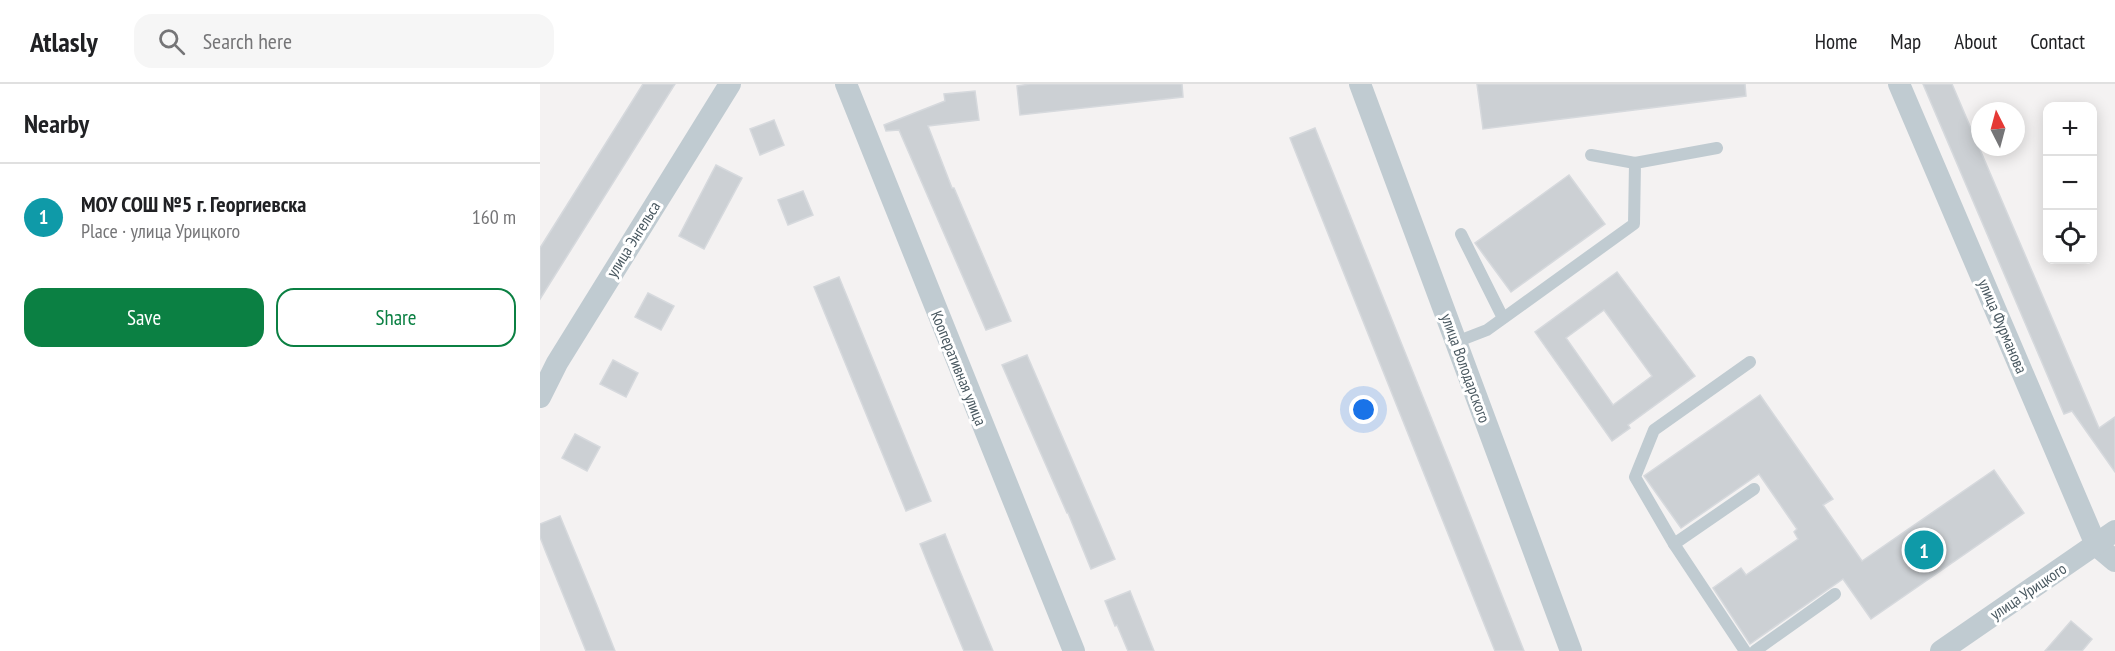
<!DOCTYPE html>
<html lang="en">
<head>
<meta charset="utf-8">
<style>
	:root { --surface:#fff; --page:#f6f6f6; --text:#202124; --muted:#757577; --line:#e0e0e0; --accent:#0b8043 }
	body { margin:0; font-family:"PT Sans Narrow",sans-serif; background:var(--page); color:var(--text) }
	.controls { position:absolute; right:18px; top:18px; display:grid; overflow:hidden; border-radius:12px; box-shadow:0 3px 15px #0003 }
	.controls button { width:54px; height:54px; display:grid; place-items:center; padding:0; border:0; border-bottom:2px solid var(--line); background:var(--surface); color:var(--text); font:30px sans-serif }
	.compass { position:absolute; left:1431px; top:18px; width:54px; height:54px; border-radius:50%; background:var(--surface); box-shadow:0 3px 15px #0003; rotate:354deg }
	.you { position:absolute; left:824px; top:326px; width:21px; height:21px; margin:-15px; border:4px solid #fff; border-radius:50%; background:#1a73e8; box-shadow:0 0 0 9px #1a73e833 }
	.badge { display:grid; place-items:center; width:39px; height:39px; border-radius:50%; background:var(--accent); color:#fff; font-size:20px; font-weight:700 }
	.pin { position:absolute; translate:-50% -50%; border:3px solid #fff; box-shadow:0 2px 6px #0006 }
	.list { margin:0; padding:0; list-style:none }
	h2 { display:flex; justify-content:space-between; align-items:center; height:78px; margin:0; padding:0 24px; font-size:26px }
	h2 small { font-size:20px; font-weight:400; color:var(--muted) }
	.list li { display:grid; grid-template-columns:39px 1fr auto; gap:18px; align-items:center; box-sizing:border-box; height:108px; padding:0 24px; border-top:2px solid var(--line) }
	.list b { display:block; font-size:22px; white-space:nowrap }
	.list p { margin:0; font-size:20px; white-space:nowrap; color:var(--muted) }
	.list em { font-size:20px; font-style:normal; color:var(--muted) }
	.actions { display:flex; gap:12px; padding:18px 24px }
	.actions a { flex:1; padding:14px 0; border:2px solid var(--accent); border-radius:18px; text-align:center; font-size:21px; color:var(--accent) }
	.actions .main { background:var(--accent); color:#fff }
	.icon { flex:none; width:33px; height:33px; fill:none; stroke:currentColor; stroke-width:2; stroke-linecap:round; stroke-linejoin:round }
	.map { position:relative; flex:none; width:1575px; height:567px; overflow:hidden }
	header { display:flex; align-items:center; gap:36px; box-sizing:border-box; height:84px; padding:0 30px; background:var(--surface); border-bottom:2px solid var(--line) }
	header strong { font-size:28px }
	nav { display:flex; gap:33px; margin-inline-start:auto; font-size:21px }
	.search { width:420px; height:54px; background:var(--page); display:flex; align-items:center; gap:15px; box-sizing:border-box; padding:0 21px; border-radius:18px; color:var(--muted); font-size:22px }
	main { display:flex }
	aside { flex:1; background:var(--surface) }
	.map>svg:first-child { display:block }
	.building { fill:#ccd0d4; stroke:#d6d9dd; stroke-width:1.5; fill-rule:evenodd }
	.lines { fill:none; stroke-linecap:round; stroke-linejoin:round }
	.lane { stroke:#c0cbd1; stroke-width:12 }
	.street { stroke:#c0cbd1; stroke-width:22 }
	.labels { text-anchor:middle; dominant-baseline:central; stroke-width:6; stroke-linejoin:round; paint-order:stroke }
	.street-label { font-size:16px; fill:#495860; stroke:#fff }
</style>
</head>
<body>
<header>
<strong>Atlasly</strong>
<div class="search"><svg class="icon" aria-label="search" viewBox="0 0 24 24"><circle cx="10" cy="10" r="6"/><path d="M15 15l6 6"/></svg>Search here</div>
<nav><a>Home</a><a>Map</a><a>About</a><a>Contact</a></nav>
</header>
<main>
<aside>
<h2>Nearby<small></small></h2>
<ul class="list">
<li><span class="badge" style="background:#0f9aa8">1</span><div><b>МОУ СОШ №5 г. Георгиевска</b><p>Place · улица Урицкого</p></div><em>160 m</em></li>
</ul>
<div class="actions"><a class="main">Save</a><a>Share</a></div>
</aside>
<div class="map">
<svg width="1575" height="567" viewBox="0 0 1575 567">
	<rect width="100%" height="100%" fill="#f4f2f2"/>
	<g class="building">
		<path d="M103 0H135L0 215V164Z"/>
		<path d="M490 0H642L643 13 480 31 477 2Z"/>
		<path d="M937 0H1205L1206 12 943 45Z"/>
		<path d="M1383 0H1412L1559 344 1575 333V388L1532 327 1524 330Z"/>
		<path d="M435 7 439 36 388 42 412 104H414L471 237 446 246 359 46 346 47 344 41 405 17 404 10Z"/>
		<path d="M234 36 244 61 220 71 210 45Z"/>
		<path d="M775 44 913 388 984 567H955L793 162 750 54Z"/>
		<path d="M176 81 202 94 164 165 139 152Z"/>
		<path d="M1029 91 1065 140 971 208 935 159Z"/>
		<path d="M263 107 273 131 248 141 238 116Z"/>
		<path d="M1077 188 1155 292 1088 341 1090 344 1072 357 995 248ZM1064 226 1112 292 1073 321 1026 254Z"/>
		<path d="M299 193 391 417 366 427 274 203Z"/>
		<path d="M108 209 134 222 121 246 95 233Z"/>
		<path d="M487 271 575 475 551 485 528 429H527L462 281Z"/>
		<path d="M73 276 98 289 86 313 60 300Z"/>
		<path d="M1220 311 1293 415 1283 421 1322 477 1454 386 1484 429 1331 535 1303 495 1210 560 1173 504 1201 484 1206 491 1258 455 1254 448 1257 445 1219 390 1141 444 1104 392Z"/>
		<path d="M35 350 60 363 47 387 22 374Z"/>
		<path d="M20 432 56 519 75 567H46L5 466 0 453V440Z"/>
		<path d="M405 450 419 485 453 567H424L390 485 380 460Z"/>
		<path d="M590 507 614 567H588L577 541 575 542 565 517Z"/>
		<path d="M1531 537 1552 555 1542 567H1505Z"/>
	</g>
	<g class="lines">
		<g class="lane">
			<path d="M1051 71 1095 79"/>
			<path d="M921 150 963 234"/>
			<path d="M916 258 947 246 1094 140 1095 79 1177 64"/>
			<path d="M1134 460 1214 405"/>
			<path d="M1205 567 1134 460 1095 393 1114 346 1210 278"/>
			<path d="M1215 567 1295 510"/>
		</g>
		<g class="street">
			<path d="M306 0 534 567"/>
			<path d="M820 0 1031 567"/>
			<path d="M1359 0 1556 461 1575 477"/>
			<path d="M0 313 17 279 190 0"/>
			<path d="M1401 567 1575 447"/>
		</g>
	</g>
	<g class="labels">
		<g class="street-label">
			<text transform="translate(93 155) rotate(-58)">улица Энгельса</text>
			<text transform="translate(1463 242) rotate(67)">улица Фурманова</text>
			<text transform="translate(419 284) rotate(68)">Кооперативная улица</text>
			<text transform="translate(926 284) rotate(70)">улица Володарского</text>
			<text transform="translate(1488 507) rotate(-34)">улица Урицкого</text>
		</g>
	</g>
</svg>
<div class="controls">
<button>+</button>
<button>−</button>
<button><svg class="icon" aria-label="locate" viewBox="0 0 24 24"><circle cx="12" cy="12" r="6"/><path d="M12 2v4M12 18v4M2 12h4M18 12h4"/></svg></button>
</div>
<svg class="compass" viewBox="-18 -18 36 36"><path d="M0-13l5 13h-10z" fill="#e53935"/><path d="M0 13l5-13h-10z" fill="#757577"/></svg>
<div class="you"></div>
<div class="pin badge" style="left:1384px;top:466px;background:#0f9aa8">1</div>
</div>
</main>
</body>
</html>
